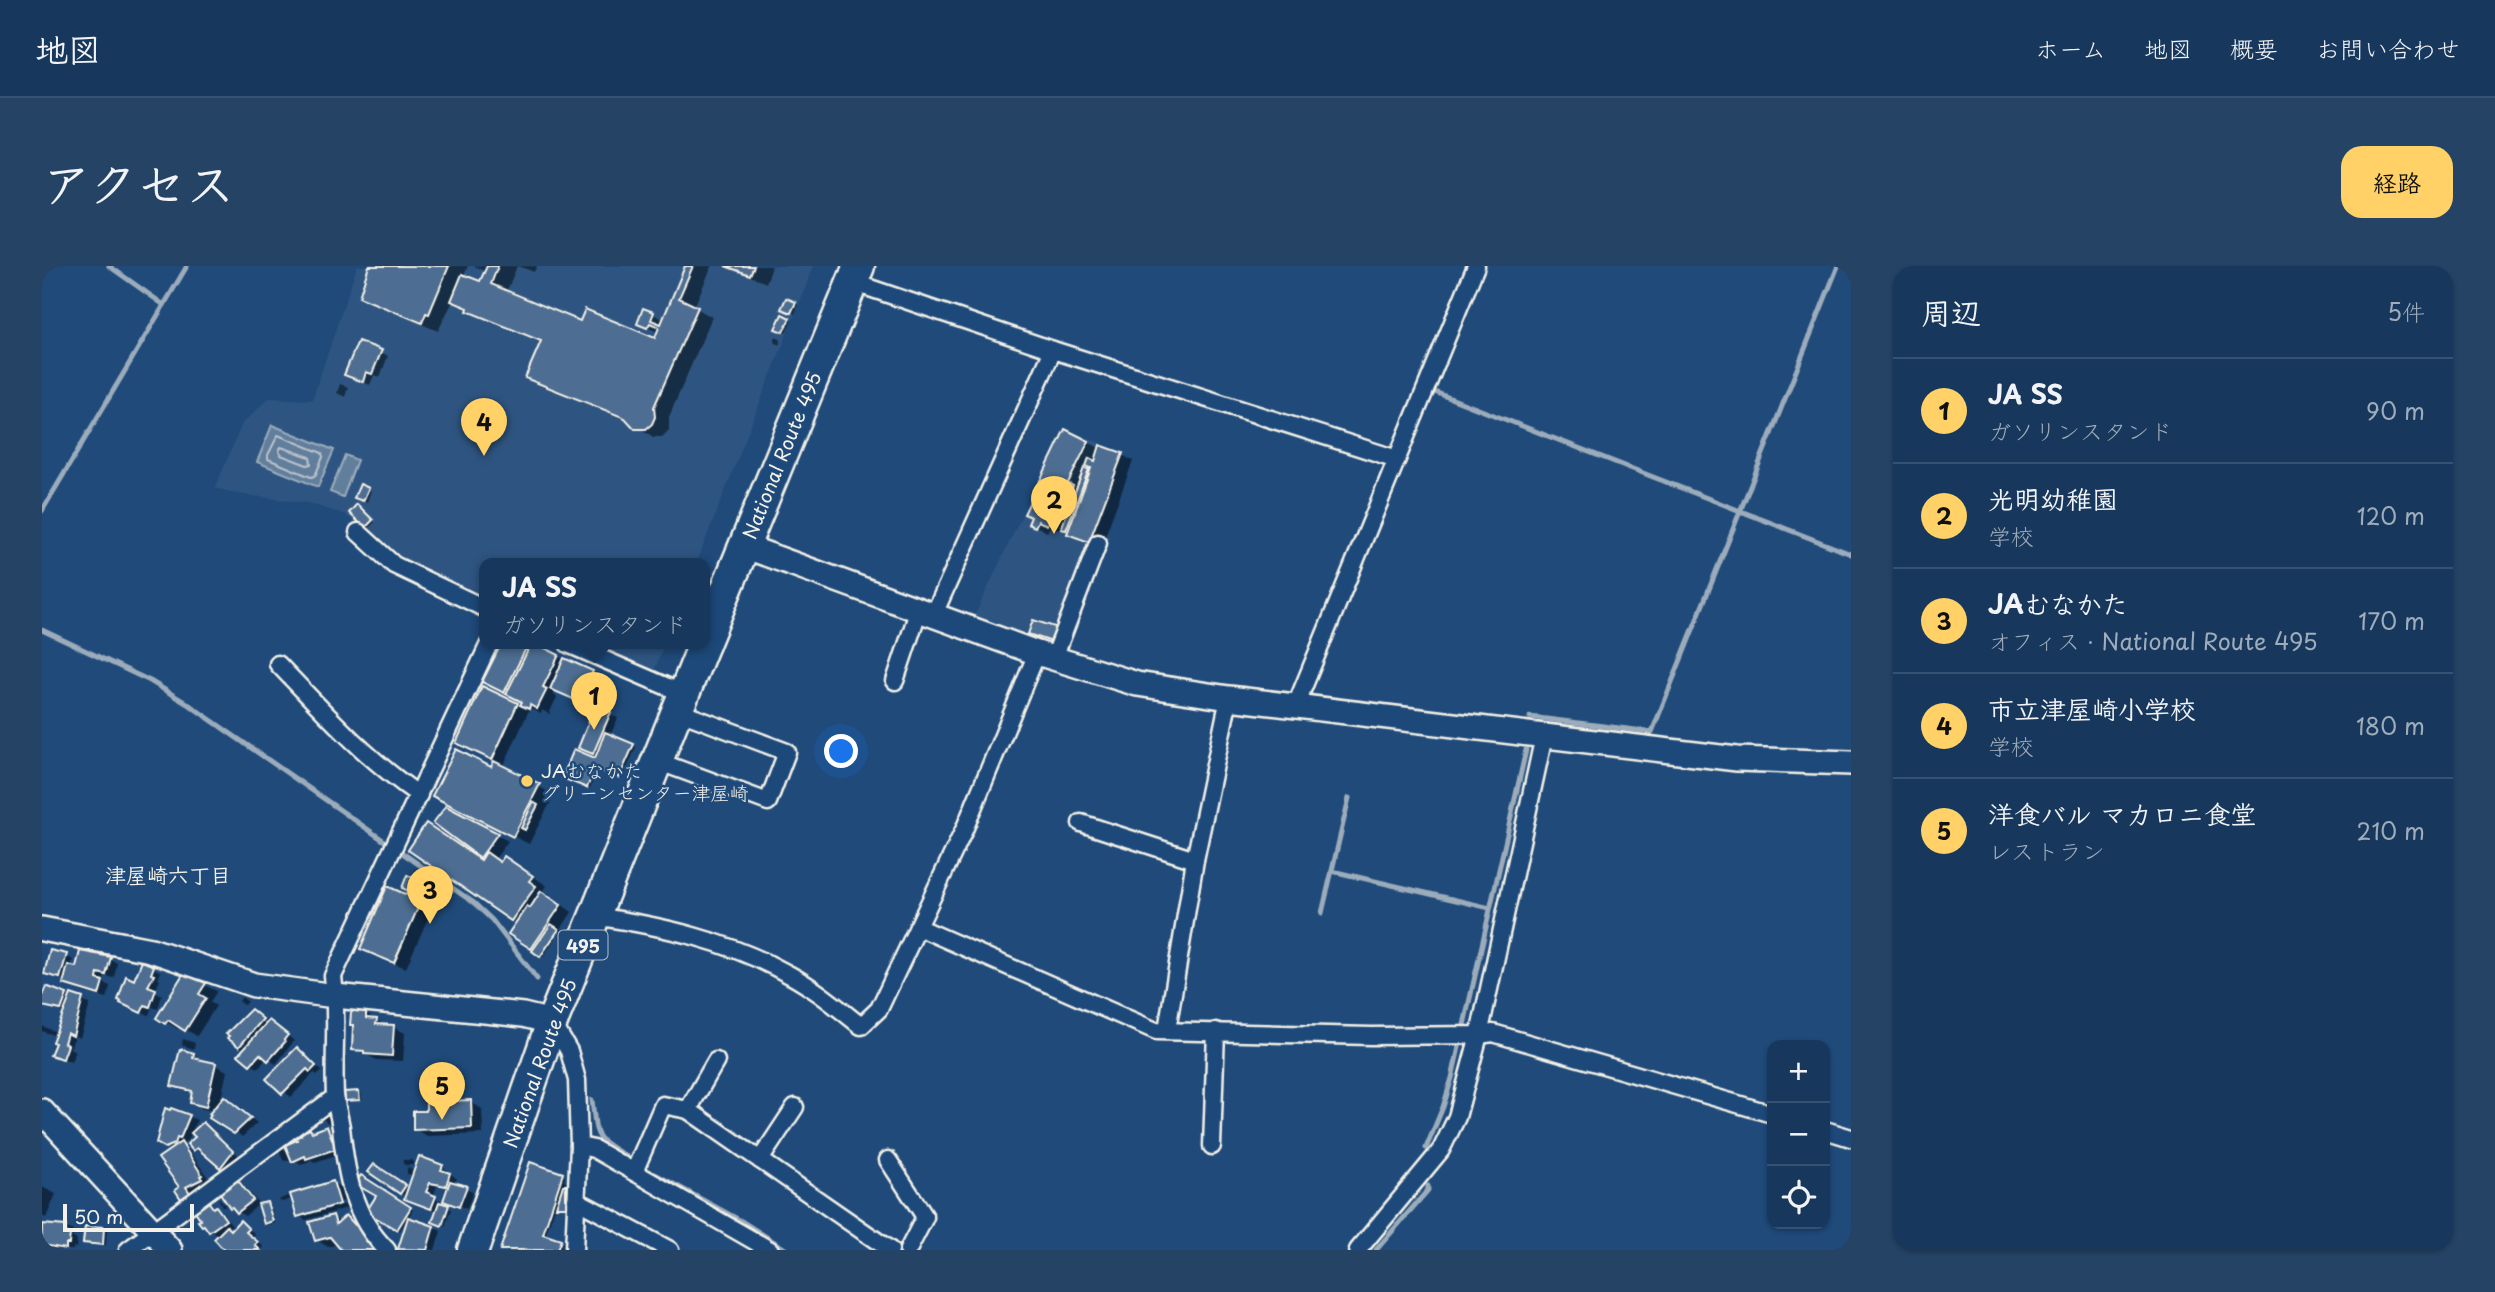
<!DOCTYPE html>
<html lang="ja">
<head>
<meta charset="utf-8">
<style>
	:root { --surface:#17385c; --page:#244365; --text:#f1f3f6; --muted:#9eacbb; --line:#365272; --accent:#ffd166 }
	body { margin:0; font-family:"Playpen Sans","Klee One",sans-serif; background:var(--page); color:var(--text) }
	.controls { position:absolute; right:21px; bottom:21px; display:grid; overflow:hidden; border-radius:14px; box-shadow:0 2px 5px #0004 }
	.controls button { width:63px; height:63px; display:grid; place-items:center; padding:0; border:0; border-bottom:2px solid var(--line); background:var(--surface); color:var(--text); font:35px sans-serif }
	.scale { position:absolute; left:21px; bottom:18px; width:131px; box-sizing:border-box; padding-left:7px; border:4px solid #f4f1e8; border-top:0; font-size:19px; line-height:24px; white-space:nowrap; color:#f4f1e8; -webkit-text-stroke:5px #1f4a7a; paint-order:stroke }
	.you { position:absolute; left:800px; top:486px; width:24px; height:24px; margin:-18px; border:5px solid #fff; border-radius:50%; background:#1a73e8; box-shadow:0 0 0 10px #1a73e833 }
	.badge { display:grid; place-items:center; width:46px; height:46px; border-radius:50%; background:var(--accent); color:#111; font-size:23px; font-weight:700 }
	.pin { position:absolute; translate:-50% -58px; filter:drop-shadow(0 2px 4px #0008) }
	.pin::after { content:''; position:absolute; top:37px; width:24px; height:21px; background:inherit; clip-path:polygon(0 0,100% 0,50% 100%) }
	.popup { position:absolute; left:437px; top:292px; width:231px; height:91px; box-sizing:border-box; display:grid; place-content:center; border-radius:14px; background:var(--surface); filter:drop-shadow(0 2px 5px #0005); font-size:23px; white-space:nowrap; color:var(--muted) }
	.popup b { font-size:26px; color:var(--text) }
	.popup::after { content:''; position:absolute; left:50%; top:100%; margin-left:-14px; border:14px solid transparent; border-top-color:var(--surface) }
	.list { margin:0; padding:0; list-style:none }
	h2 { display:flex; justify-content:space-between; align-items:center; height:91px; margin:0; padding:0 28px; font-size:30px }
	h2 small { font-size:23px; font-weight:400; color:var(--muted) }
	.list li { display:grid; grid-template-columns:46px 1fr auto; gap:21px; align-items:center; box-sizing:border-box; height:105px; padding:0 28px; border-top:2px solid var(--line) }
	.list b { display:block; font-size:26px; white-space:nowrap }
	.list p { margin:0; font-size:23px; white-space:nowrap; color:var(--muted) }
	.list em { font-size:23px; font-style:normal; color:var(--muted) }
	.icon { flex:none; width:38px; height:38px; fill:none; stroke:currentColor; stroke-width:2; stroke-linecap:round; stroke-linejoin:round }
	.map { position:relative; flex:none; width:1809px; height:984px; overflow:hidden; border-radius:21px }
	header { display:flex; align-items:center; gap:42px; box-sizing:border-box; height:98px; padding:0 35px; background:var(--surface); border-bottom:2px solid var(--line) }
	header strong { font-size:33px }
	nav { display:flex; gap:38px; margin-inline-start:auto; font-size:24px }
	.intro { display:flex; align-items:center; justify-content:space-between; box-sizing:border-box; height:168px; padding:0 42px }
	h1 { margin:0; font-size:49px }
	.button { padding:18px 32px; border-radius:21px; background:var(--accent); color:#111; font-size:24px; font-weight:700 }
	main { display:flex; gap:42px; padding:0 42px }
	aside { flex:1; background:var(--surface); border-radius:21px; box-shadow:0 2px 5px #0004 }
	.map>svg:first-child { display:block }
	.built { fill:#2d5581 }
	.water { fill:#627e9d; stroke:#9cacbb; stroke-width:2 }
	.shadow { fill:#0007 }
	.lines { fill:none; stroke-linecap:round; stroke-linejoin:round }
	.shore { stroke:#bac3ca; stroke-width:2 }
	.stream { stroke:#9cacbb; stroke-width:5 }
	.building { fill:#4d6e92; stroke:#f4f1e8; stroke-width:2 }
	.street-casing { stroke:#f4f1e8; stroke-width:21 }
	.secondary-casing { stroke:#f4f1e8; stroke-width:28 }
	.highway-casing { stroke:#f4f1e8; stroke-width:35 }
	.street { stroke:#1f4a7a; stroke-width:16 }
	.secondary { stroke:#1f4a7a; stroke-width:23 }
	.highway { stroke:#1f4a7a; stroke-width:30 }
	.poi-dot { fill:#ffd166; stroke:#1f4a7a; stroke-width:2.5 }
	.labels { text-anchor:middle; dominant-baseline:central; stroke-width:5; stroke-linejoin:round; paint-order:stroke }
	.shield { fill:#1f4a7a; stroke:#b4bfc7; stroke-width:2 }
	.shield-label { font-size:18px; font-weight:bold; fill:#f4f1e8 }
	.street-label { font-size:19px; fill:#f4f1e8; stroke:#1f4a7a }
	.poi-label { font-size:19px; fill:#f4f1e8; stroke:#1f4a7a; text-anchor:start }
	.neighbourhood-label { font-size:21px; font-weight:bold; fill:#f4f1e8; stroke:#1f4a7a }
</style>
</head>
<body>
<header>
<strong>地図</strong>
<nav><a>ホーム</a><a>地図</a><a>概要</a><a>お問い合わせ</a></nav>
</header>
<div class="intro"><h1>アクセス</h1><a class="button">経路</a></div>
<main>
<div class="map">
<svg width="1809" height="984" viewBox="0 0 1809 984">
	<rect width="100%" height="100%" fill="#1f4a7a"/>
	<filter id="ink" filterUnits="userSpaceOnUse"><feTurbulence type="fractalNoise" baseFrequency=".0143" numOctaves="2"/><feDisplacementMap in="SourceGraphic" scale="14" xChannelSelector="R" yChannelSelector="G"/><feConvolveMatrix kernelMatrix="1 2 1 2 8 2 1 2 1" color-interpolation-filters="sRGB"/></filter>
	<g filter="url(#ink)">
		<g class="built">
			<path d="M315 0H772L654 298H442V335L355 295 304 249 265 237 196 228 173 222 200 158 227 132 270 134Z"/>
			<path d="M1021 162 1083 187 1012 378 933 349Z"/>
			<path d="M538 378H622L610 411Z"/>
		</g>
		<g class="water">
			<path d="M230 159 292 184 276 221 215 196Z"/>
			<path d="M303 189 315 194 301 231 288 226Z"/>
		</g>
		<g class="shadow">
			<path d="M329 0H426L422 10 439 18 444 6 432 0H475L464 27 539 57 614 74 617 67 597 57 611 48 622 54 645 0H670L652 41 670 51 627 151V164L620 171H611L589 156 501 120 486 111 500 77 442 53 411 35 396 65 334 39 319 30Z"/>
			<path d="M476 0H495L492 6Z"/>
			<path d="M685 0H728L730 1 724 17Z"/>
			<path d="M745 34 756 39 753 48 744 44Z"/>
			<path d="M741 51 750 55 744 67 736 63Z"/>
			<path d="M734 70 739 74 737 79 732 76Z"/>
			<path d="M339 86 346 90 338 111 332 109 328 119 312 112Z"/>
			<path d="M298 118 306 121 303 131 295 127Z"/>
			<path d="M1046 176 1059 183 1080 189 1091 195 1059 281 1038 274 1019 261 1017 264 1008 260 1005 266 988 257Z"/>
			<path d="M326 223 329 225 325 236 317 233Z"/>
			<path d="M318 242 333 256 327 262 324 261Z"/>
			<path d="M461 378H491L558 411 545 439 514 424 512 429 515 431 507 448 500 444 499 448 488 442 461 501 512 529 487 578 408 538 450 504 454 495 427 483 441 422 479 440 482 436 454 422Z"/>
			<path d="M554 442 576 452 568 470 594 481 581 512 556 503 548 522 526 513 554 494 556 490 545 485Z"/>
			<path d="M404 542 466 575 453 593 478 601 505 620 501 625 530 646 501 691 469 667 476 657 368 584 440 596 442 592Z"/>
			<path d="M387 621 394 625 389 635 369 626Z"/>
			<path d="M378 636 390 643 364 702 332 689Z"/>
			<path d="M24 690 31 694 29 701 36 703 68 693 75 697 72 712 63 710 62 717 68 720 65 732 41 726 23 717 24 714 4 707Z"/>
			<path d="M101 697 119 706 116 713 118 714 113 725 120 729 116 743 110 741 107 749 87 741 93 716Z"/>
			<path d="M142 710 175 725 168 736 174 740 155 770 137 760 136 763 116 751Z"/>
			<path d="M24 730 48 738 38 772 33 770 28 782 33 785 29 796 11 788 15 776 14 770 0 765V760L16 767 23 748 0 735Z"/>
			<path d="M200 731 206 736 202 739 197 735Z"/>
			<path d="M209 745 226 757 235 760 252 775 234 798 225 792 216 802 209 798 204 783 198 780Z"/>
			<path d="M324 747 344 760 351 761 363 767 361 795 335 794 312 783 313 760Z"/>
			<path d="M141 773 153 777 152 783 140 779Z"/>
			<path d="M255 783 280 805 276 809 272 807 249 831 226 813Z"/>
			<path d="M151 788 163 796 174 799 185 805 178 837 189 836 215 857 200 871 172 845 161 843 150 836 152 828 131 819Z"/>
			<path d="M317 826 320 828V834H304Z"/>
			<path d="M429 836 440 843 441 868 385 870 373 863 386 847Z"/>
			<path d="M130 844 155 854 146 875H143L141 880 143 881 142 884 146 883 167 913 164 914 166 917 150 925 154 932 148 936 141 932 130 884 116 876Z"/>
			<path d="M285 850 290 854 286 857 281 853Z"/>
			<path d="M161 858 169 862 197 890 186 905 162 886 160 887 152 883Z"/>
			<path d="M284 862 292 866 300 887 273 896 269 894 259 899 251 893 244 895 241 894 237 884 240 882 248 887 268 865 272 867Z"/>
			<path d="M361 894H368L371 895V899H364L361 898Z"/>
			<path d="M489 898 523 911 522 915 526 917V942L514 939 503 970 521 977 519 984H459Z"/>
			<path d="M333 900 367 923 400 900 415 913 413 918 431 926 425 943 410 938 407 922 395 920 391 931 401 936 399 939 409 943 403 960 395 957 396 945 371 936 329 906Z"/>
			<path d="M365 901 370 904 371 909 365 908Z"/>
			<path d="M319 912 371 944 358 964 327 945 337 930Z"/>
			<path d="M195 916 202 920 217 938 203 950 189 941Z"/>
			<path d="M291 917 298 921 302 935 260 948V951L303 938 305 942 264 954 257 950Z"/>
			<path d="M0 921 14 928 4 952 0 950Z"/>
			<path d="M245 930 249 933 240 936 237 934Z"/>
			<path d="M176 932 179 934 184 941 180 940Z"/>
			<path d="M166 937 181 947 190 959 185 962 190 965 198 956 213 968 210 971 222 981 219 984H185L177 970 161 959Z"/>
			<path d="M224 938 228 939 233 957 227 959 224 957Z"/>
			<path d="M291 951 299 956 305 951 316 958 336 984H300L296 978 286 981 275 974Z"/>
			<path d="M0 960 24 961 31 965 30 971 35 974 34 982 31 981V984L0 983Z"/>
			<path d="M391 961 399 965 393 984 358 982Z"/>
			<path d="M62 963 65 965 64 979 43 976Z"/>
		</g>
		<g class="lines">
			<g class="shore">
				<path d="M236 169 280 187 281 191 273 210 269 211 226 193V189Z"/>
				<path d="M239 181 268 191 269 198 265 199 239 189 237 185Z"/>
			</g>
			<g class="stream">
				<path d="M67 0 122 39"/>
				<path d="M1390 125 1809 288"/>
				<path d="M0 245 145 0"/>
				<path d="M0 364 108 415 149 440 344 576"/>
				<path d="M1488 451 1610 466 1796 0"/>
				<path d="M359 586 432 637 450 654 495 713"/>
				<path d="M1290 605 1448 642"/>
				<path d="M1280 647 1307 532"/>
				<path d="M550 834C555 871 550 871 584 890"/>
				<path d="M1384 882 1401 841 1410 812 1484 484"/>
				<path d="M613 908 701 956 745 984"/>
				<path d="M1334 984 1386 924V920"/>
			</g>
		</g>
		<g class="building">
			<path d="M327 0H407L387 48 384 47 380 57 317 31Z"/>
			<path d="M445 0H456L449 18 538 55 543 43 613 72 617 61 608 57 605 62 595 58 601 42 612 46 609 54 619 58 643 0H651L637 32 656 41 612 141 613 151 610 158 604 163H593L583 152 483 112 499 75 425 45 426 42 409 35 420 8 438 15Z"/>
			<path d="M683 0H712L708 9Z"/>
			<path d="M744 32 754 36 749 47 739 43Z"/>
			<path d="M740 48 748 52 741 66 733 63Z"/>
			<path d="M316 75 340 84 330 108 324 106 321 116 302 109Z"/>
			<path d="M1023 163 1047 175 1026 217 1031 220 1029 225 1023 222 1005 259 996 255 993 261 986 258 989 251 982 248Z"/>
			<path d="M1058 179 1081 187 1047 276 1025 268 1049 202 1044 200 1047 192 1053 195Z"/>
			<path d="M1042 202 1047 203 1024 264 1019 263Z"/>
			<path d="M318 218 327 222 321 235 312 232Z"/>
			<path d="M315 238 331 254 323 262 307 247Z"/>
			<path d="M991 354 1016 362 1010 376 986 368Z"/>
			<path d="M459 378H486L462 427 440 416Z"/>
			<path d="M489 378H495L517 389 501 421 505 423 495 443 488 439 487 443 478 439 480 436 464 428Z"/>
			<path d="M522 392 551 405 538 436 508 423Z"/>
			<path d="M440 420 476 437 450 494 414 477Z"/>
			<path d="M553 440 569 446 551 488 536 482Z"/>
			<path d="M563 466 592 478 577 512 553 502 545 522 520 512 532 483 553 492Z"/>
			<path d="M414 483 449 501 452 495 498 518 471 571 390 530Z"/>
			<path d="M491 536 496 539 483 564 479 562Z"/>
			<path d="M404 540 456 567 438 592 391 557Z"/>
			<path d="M384 557 439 594 444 586 458 596 462 590 491 610 487 615 494 620 469 655 366 584Z"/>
			<path d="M365 609 388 619 382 632 360 622Z"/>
			<path d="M345 620 379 635 352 697 318 683Z"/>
			<path d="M499 625 519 639 489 683 466 668 485 640 488 642Z"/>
			<path d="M509 658 517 663 498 691 490 685Z"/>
			<path d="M8 684 25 688 18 712 2 708Z"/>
			<path d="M38 685 69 691 64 709 56 707 55 713 61 715 57 729 21 718 26 699 34 701Z"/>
			<path d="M100 695 112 700 109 708 112 709 106 720 114 723 108 741 103 739 99 747 78 737 79 735 76 734 84 710 92 714Z"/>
			<path d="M141 708 164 717 157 728 164 732 143 765 126 754 123 758 114 752Z"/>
			<path d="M4 720 25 728 19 744 0 740V730Z"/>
			<path d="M29 728 41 732 31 770 25 767 22 777 26 779 21 793 8 789 13 777 10 776Z"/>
			<path d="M209 743 221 753 197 781 185 772 187 770 184 768Z"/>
			<path d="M312 744 324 745V752L335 753 334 758 352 759 350 790 322 788V785L310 784 311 759H308L309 747Z"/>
			<path d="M227 754 246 769 242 774 243 776 226 795 218 788 208 799 196 789Z"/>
			<path d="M255 781 274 800 268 806 265 803 240 828 224 813Z"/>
			<path d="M138 783 152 787 151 792 174 797 164 841 148 837 150 825 129 820Z"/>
			<path d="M317 825 318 834 303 835 302 826Z"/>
			<path d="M182 830 209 852 192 868 167 852 169 849 167 848Z"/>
			<path d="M429 834 430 862 371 864V845H384V836Z"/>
			<path d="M123 842 128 844 129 842 148 849 138 873 135 872 133 878 123 882 114 877Z"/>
			<path d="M161 856 191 885 178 902 155 882 151 885 145 878 153 871 149 867Z"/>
			<path d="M285 860 294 883 264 893 263 890 250 896 243 879 255 874 254 872 259 869 258 867 268 863 270 866Z"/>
			<path d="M139 876 160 909 158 910 160 913 144 921 148 927 139 933 133 924 137 921 116 892Z"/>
			<path d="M377 890 401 899 399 904 408 907 404 920 388 917 384 926 394 930 389 943 362 933Z"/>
			<path d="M488 896 521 907 501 968 519 974 515 984H458Z"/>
			<path d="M332 898 364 919 358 928 326 906Z"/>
			<path d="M319 909 369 941 355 964 324 946 334 930 313 918Z"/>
			<path d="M195 913 211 934 195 947 190 941 188 942 178 927Z"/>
			<path d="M291 915 298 938 255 951 248 928Z"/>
			<path d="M408 915 425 920 417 941 401 935Z"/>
			<path d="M521 919H524V941H514Z"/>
			<path d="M166 935 171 942 174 940 184 954 167 966 162 959 160 960 156 955 159 954 153 945Z"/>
			<path d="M225 936 231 955 222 958 216 938Z"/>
			<path d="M397 936 407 939 400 960 390 956Z"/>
			<path d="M291 949 294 958 304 949 313 959 315 957 326 971 323 973 332 984H299L288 971 273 975 267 956Z"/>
			<path d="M366 951 392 960 385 984 356 983Z"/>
			<path d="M198 954 207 963 204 966 216 976 213 979 218 984H182L172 973 185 960 189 964Z"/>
			<path d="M0 958 24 960V967L28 968 27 978H24V983L0 979Z"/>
			<path d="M43 960 62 961 61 979 41 977Z"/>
		</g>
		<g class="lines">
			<defs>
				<g id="street">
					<path d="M810 16 1011 84 1355 193"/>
					<path d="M316 266 352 299 442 342"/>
					<path d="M892 348 1011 84"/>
					<path d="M526 378 642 428"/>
					<path d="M1012 392 1056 277"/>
					<path d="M236 398C280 444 324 493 377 529"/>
					<path d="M853 415 877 343"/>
					<path d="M1254 439 1434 0"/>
					<path d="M615 495 726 536 745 486 635 445"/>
					<path d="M1039 557 1153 594"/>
					<path d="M552 650C620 660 688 675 748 709 774 723 796 742 819 760L837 743 922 564 995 387"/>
					<path d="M876 661 1114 765 1330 770 1437 769 1451 767 1730 848"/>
					<path d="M510 756 527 785 535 814 537 880 532 984"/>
					<path d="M1125 764 1153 594 1187 432"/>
					<path d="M646 844 674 795"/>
					<path d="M1783 864 1809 872"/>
					<path d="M537 880 552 883 728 984"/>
					<path d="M1170 880 1174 765"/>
					<path d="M718 894 753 841"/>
					<path d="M846 894 883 951 866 984"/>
					<path d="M592 906 621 839 646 844 848 984"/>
					<path d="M534 934 628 984"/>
					<path d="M86 984 293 831"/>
					<path d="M345 984C310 950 304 907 299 861 297 850 294 839 293 829 291 789 296 750 291 710L447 378"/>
					<path d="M1316 984 1399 884 1415 851 1437 769 1502 470"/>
				</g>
				<g id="secondary">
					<path d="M702 280 995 387 1095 418 1187 432 1695 493 1809 497"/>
					<path d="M0 663 109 684 212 719 293 730 481 749 510 756"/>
					<path d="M0 845 128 984"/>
				</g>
				<g id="highway">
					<path d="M662 378 817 0"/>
					<path d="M431 984 510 756 662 378"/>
				</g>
			</defs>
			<use href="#street" class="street-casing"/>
			<use href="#secondary" class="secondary-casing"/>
			<use href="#highway" class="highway-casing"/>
			<use href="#street" class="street"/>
			<use href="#secondary" class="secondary"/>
			<use href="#highway" class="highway"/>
		</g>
	</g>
	<circle class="poi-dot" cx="485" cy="515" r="7"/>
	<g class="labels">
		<rect class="shield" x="516.5" y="664.5" width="49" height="29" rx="5"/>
		<g class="shield-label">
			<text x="541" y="679">495</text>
		</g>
		<g class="street-label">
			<text transform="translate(739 189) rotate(-68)">National Route 495</text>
			<text transform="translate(497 797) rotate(-70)">National Route 495</text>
		</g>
		<g class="poi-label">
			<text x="499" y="504">JAむなかた<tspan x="499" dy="22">グリーンセンター津屋崎</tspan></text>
		</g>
		<g class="neighbourhood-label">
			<text x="126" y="608">津屋崎六丁目</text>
		</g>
	</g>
</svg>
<div class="controls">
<button>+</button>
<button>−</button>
<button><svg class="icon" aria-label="locate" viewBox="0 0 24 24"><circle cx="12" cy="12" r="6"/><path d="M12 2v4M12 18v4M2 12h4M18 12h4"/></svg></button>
</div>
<div class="scale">50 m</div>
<div class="you"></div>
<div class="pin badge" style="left:552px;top:464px">1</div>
<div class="popup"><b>JA SS</b>ガソリンスタンド</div>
<div class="pin badge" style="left:1012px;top:268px">2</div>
<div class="pin badge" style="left:388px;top:658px">3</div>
<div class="pin badge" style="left:442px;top:190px">4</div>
<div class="pin badge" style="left:400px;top:854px">5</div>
</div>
<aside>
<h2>周辺<small>5件</small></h2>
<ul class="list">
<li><span class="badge">1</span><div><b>JA SS</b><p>ガソリンスタンド</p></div><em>90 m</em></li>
<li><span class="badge">2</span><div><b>光明幼稚園</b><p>学校</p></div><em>120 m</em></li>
<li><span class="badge">3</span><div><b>JAむなかた</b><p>オフィス · National Route 495</p></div><em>170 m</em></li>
<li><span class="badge">4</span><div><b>市立津屋崎小学校</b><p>学校</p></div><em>180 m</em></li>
<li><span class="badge">5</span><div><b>洋食バル マカロニ食堂</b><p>レストラン</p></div><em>210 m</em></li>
</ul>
</aside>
</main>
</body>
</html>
